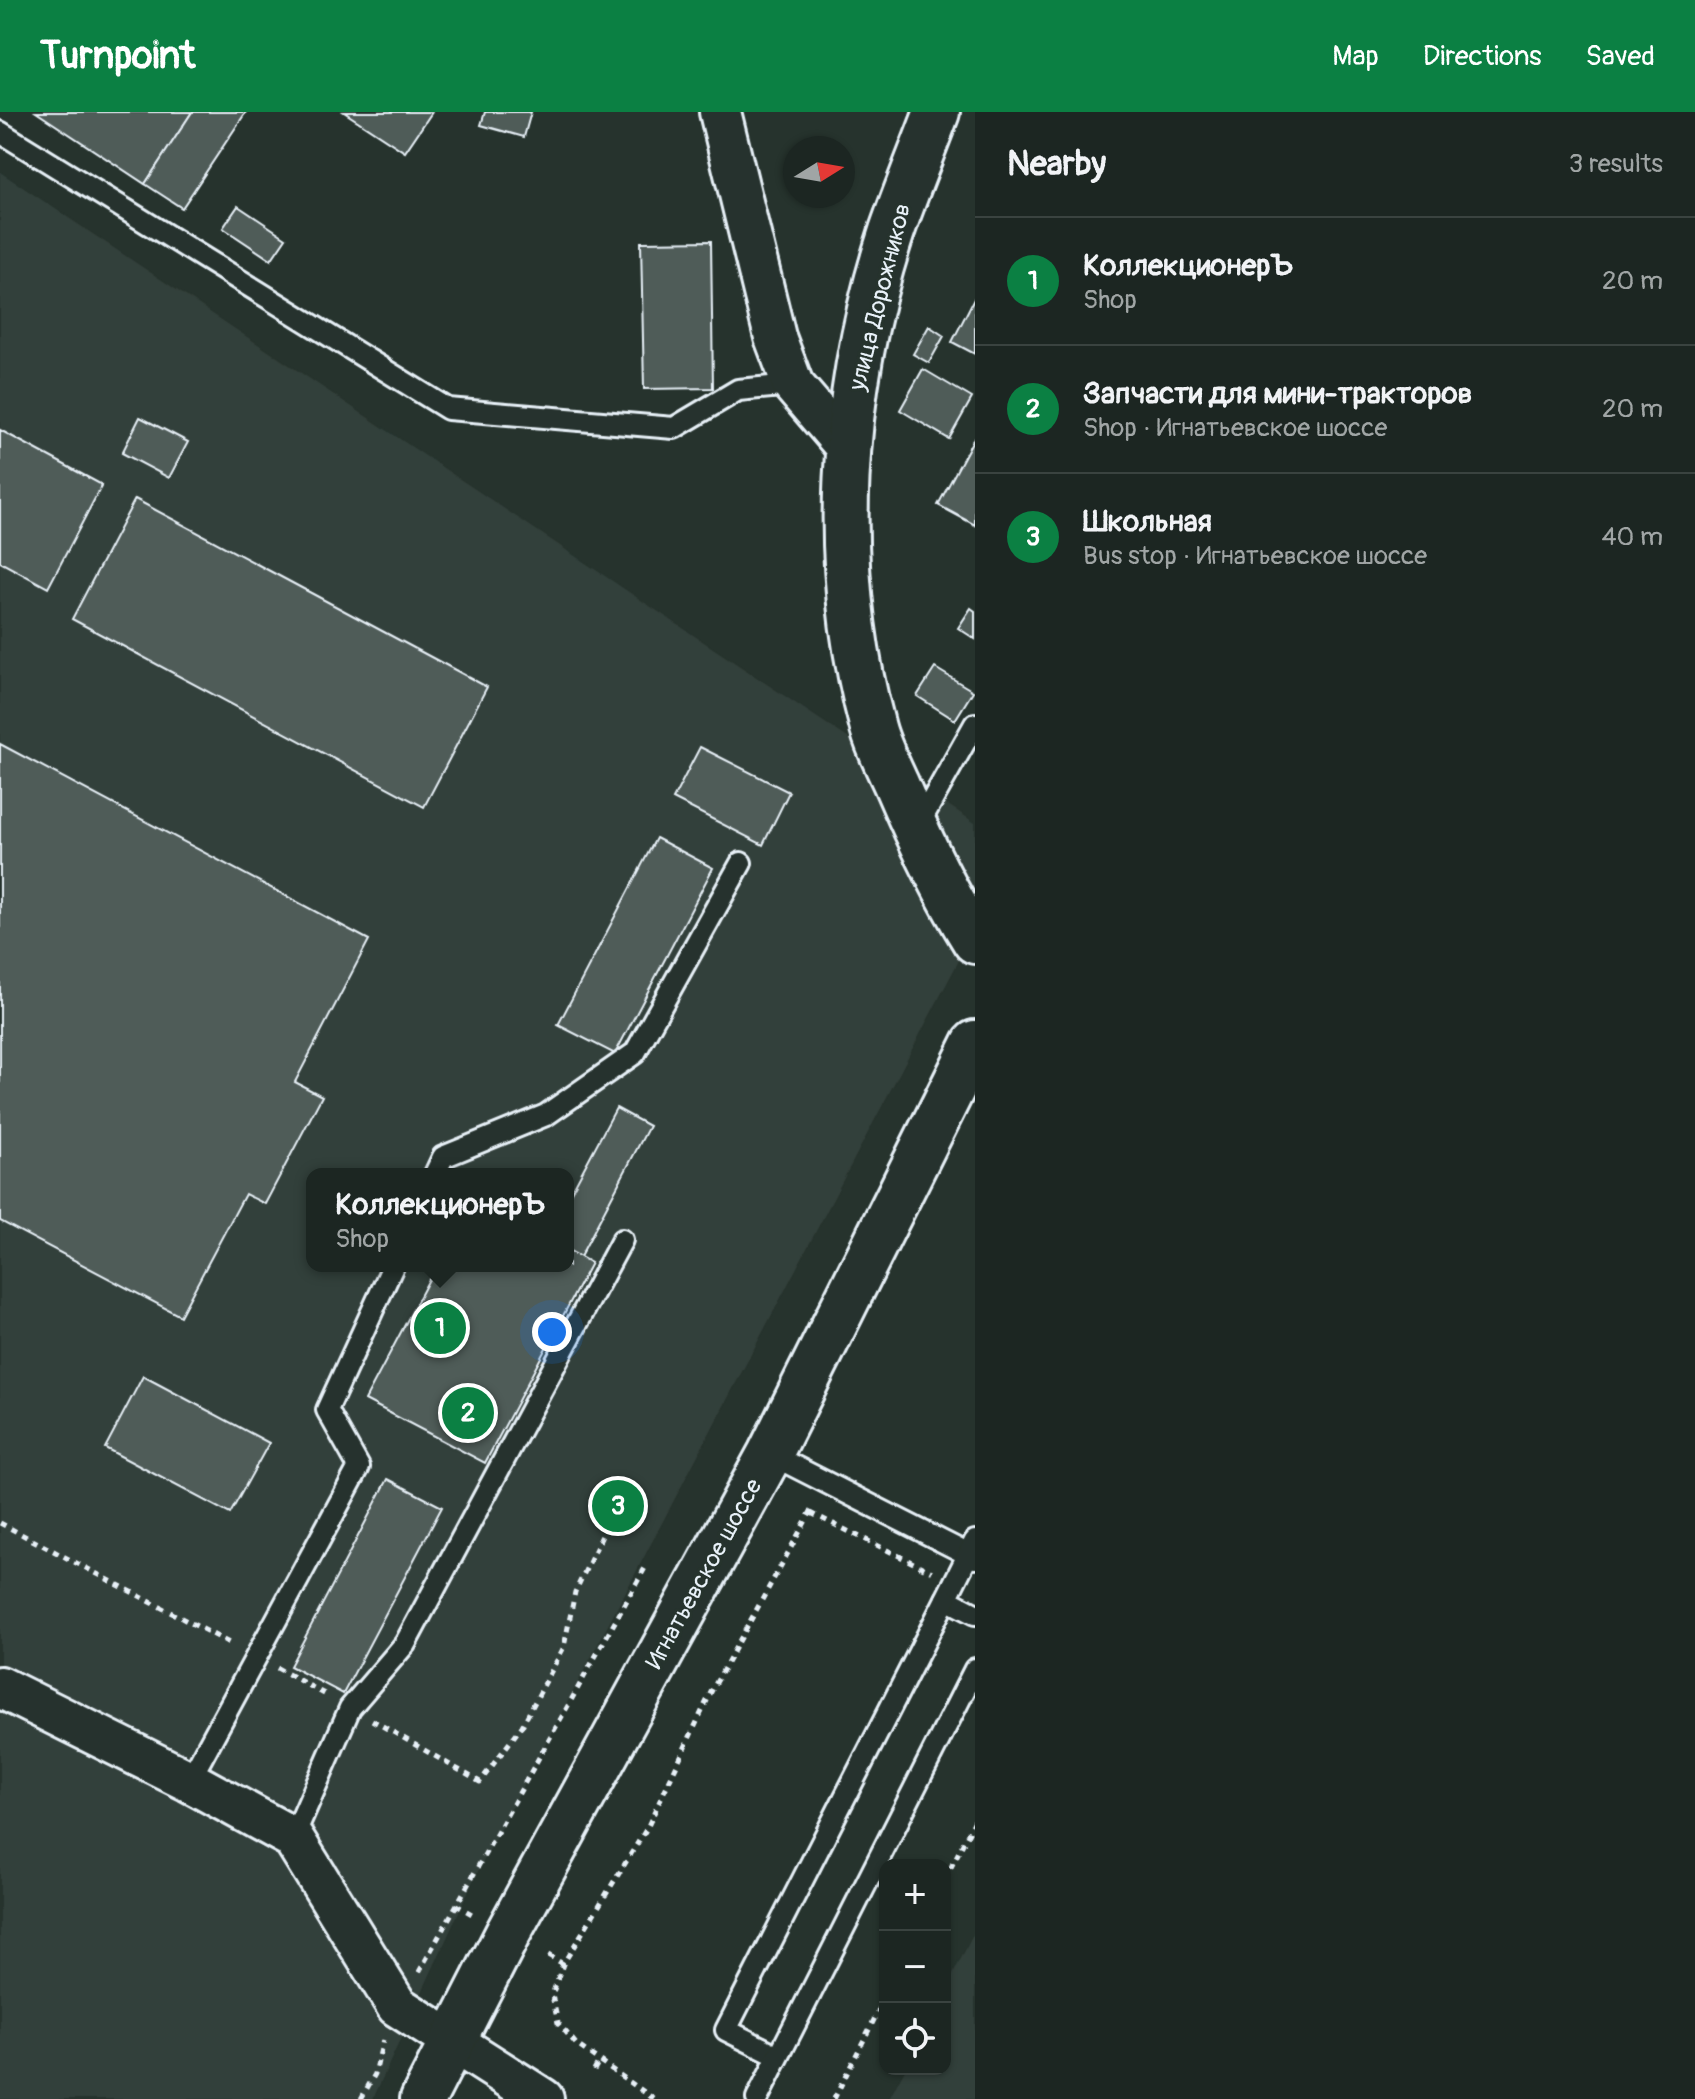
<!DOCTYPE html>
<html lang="en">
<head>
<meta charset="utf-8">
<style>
	:root { --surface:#1c2622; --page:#29322f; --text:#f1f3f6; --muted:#a0a5a5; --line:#3a4340; --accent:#0b8043 }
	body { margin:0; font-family:Pangolin,sans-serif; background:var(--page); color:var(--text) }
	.controls { position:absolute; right:24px; bottom:24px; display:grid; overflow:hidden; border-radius:16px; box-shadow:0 2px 6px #0004 }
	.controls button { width:72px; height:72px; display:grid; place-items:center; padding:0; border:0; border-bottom:2px solid var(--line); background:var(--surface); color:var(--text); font:40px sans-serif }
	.compass { position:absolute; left:783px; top:24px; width:72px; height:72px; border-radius:50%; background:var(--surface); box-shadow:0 2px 6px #0004; rotate:79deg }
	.you { position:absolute; left:552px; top:1220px; width:28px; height:28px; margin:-20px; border:6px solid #fff; border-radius:50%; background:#1a73e8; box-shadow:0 0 0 12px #1a73e833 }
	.badge { display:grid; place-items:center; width:52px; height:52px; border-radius:50%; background:var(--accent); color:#fff; font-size:26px; font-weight:700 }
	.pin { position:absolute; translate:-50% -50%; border:4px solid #fff; box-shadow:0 2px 8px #0006 }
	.popup { position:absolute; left:306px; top:1056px; width:268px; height:104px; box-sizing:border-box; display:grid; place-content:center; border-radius:16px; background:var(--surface); filter:drop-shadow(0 2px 6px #0005); font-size:26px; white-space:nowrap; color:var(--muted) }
	.popup b { font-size:30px; color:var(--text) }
	.popup::after { content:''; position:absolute; left:50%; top:100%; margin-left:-16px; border:16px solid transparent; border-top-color:var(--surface) }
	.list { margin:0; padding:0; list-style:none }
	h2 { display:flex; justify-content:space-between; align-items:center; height:104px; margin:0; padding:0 32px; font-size:34px }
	h2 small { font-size:26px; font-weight:400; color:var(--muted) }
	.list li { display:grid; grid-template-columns:52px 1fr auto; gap:24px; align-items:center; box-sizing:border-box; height:128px; padding:0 32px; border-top:2px solid var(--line) }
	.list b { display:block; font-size:30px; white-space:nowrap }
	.list p { margin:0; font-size:26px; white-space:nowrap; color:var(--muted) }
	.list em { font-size:26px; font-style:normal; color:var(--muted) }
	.icon { flex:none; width:44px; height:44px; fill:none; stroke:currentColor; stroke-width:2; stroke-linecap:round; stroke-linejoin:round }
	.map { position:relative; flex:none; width:975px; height:1987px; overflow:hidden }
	header { display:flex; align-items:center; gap:48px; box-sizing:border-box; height:112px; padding:0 40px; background:var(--accent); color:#fff }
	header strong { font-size:38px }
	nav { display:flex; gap:44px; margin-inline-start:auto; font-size:28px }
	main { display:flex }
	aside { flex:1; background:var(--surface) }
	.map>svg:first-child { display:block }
	.built { fill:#333f3a; fill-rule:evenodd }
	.building { fill:#505c59; stroke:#e8f1f8; stroke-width:2 }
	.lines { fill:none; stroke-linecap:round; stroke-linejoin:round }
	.service-casing { stroke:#e8f1f8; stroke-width:26 }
	.minor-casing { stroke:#e8f1f8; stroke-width:46 }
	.tertiary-casing { stroke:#e8f1f8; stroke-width:50 }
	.primary-casing { stroke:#e8f1f8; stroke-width:50 }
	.path { stroke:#e8f1f8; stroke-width:5; stroke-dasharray:6 6; stroke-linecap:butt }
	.service { stroke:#26332d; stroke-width:20 }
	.minor { stroke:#26332d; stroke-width:40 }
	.tertiary { stroke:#26332d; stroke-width:44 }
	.primary { stroke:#26332d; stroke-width:44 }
	.labels { text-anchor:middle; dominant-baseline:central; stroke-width:6; stroke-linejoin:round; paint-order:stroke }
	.street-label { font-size:24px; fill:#e8f1f8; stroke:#26332d }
</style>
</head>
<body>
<header>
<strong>Turnpoint</strong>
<nav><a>Map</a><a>Directions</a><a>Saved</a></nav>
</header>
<main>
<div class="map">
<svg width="975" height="1987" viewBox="0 0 975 1987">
	<rect width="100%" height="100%" fill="#26332d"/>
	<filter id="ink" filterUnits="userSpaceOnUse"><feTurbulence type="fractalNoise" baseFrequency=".0125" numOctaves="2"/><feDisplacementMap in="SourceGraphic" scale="16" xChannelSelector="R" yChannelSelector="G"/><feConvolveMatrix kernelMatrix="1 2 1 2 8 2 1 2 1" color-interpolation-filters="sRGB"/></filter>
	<g filter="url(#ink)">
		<g class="built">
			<path d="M0 60 975 711V818L473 1769 373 1987H0ZM312 1062H568V1154H312Z"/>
			<path d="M975 1819V1987H889L905 1957H945V1878Z"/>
		</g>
		<g class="building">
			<path d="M36 0H192L145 72Z"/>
			<path d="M192 0H246L182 96 145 72Z"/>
			<path d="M344 0H432L405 40Z"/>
			<path d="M485 0H531L524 25 481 13Z"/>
			<path d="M238 94 286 126 271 148 223 116Z"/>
			<path d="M711 129 713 276 644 277 641 130Z"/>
			<path d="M975 185V242L952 230Z"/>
			<path d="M929 214 944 224 929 251 913 242Z"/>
			<path d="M923 257 972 286 949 327 900 298Z"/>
			<path d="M140 305 188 330 169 366 122 341Z"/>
			<path d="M0 318 102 373 48 476 0 450Z"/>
			<path d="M975 324V413L938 393Z"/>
			<path d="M135 387 487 575 424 695 72 507Z"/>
			<path d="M971 496 975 499V527L958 516Z"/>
			<path d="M935 556 973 579 955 608 917 584Z"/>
			<path d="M0 632 369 828 295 970 322 984 265 1092 245 1082 180 1204 0 1109Z"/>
			<path d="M700 635 789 680 763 733 673 687Z"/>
			<path d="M656 726 713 756 615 942 558 913Z"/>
			<path d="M616 996 649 1014 580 1145 568 1138V1086Z"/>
			<path d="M568 1138 591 1151 485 1351 365 1288 436 1154H568Z"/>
			<path d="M143 1264 269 1331 230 1402 105 1336Z"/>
			<path d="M388 1367 442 1395 343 1582 290 1554Z"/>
		</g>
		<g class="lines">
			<defs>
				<g id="service">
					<path d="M0 20 448 297 674 316 738 278 793 273"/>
					<path d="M916 717 975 612"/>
					<path d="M435 1062 443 1045 546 1003 635 941 741 751"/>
					<path d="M770 1342 975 1446"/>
					<path d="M975 1429 946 1487 975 1502"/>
					<path d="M189 1669 359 1355 327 1298 393 1154"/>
					<path d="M293 1726 350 1596 405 1532 622 1128"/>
					<path d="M778 1944 726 1918 946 1487"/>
					<path d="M757 1987 975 1557"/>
				</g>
				<g id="minor">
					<path d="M720 0 775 225 793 273 847 336"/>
					<path d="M0 1575 189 1669 293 1726 397 1894 543 1987"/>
				</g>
				<path id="tertiary" d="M937 0C922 40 906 79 892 119 840 279 829 453 873 616 878 635 888 654 896 672 919 726 944 779 975 829"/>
				<path id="primary" d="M423 1987 508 1821 770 1342 975 931"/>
			</defs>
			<use href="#service" class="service-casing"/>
			<use href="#minor" class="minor-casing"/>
			<use href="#tertiary" class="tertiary-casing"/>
			<use href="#primary" class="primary-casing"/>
			<g class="path">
				<path d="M811 1401 932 1460"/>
				<path d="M0 1411 233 1533"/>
				<path d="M277 1556 328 1584"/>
				<path d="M372 1608 480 1670 522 1614 564 1535 575 1480 622 1382"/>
				<path d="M945 1767 975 1708"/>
				<path d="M456 1793 472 1802"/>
				<path d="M548 1843 563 1852"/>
				<path d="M419 1860 645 1456"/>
				<path d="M594 1958 599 1949"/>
				<path d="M361 1987 375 1962 383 1928"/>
				<path d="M654 1987 577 1933 558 1911 552 1883 563 1852 647 1716 712 1578 814 1394"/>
				<path d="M834 1987 885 1886"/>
			</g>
			<use href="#service" class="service"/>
			<use href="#minor" class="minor"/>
			<use href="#tertiary" class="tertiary"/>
			<use href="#primary" class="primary"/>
		</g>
	</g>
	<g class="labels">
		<g class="street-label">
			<text transform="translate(880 185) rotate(-76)">улица Дорожников</text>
			<text transform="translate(704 1462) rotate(-61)">Игнатьевское шоссе</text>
		</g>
	</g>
</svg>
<div class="controls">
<button>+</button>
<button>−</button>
<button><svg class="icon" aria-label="locate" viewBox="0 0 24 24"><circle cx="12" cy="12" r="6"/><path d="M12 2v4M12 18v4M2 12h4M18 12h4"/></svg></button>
</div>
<svg class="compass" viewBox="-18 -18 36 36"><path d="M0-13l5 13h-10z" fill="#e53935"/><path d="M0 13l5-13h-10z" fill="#a0a5a5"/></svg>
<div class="you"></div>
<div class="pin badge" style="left:440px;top:1216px">1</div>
<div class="popup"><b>КоллекционерЪ</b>Shop</div>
<div class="pin badge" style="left:468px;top:1301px">2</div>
<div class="pin badge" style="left:618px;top:1394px">3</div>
</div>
<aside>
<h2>Nearby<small>3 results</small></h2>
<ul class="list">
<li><span class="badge">1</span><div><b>КоллекционерЪ</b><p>Shop</p></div><em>20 m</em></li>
<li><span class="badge">2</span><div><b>Запчасти для мини-тракторов</b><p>Shop · Игнатьевское шоссе</p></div><em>20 m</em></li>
<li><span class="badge">3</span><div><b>Школьная</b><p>Bus stop · Игнатьевское шоссе</p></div><em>40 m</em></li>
</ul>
</aside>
</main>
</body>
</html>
